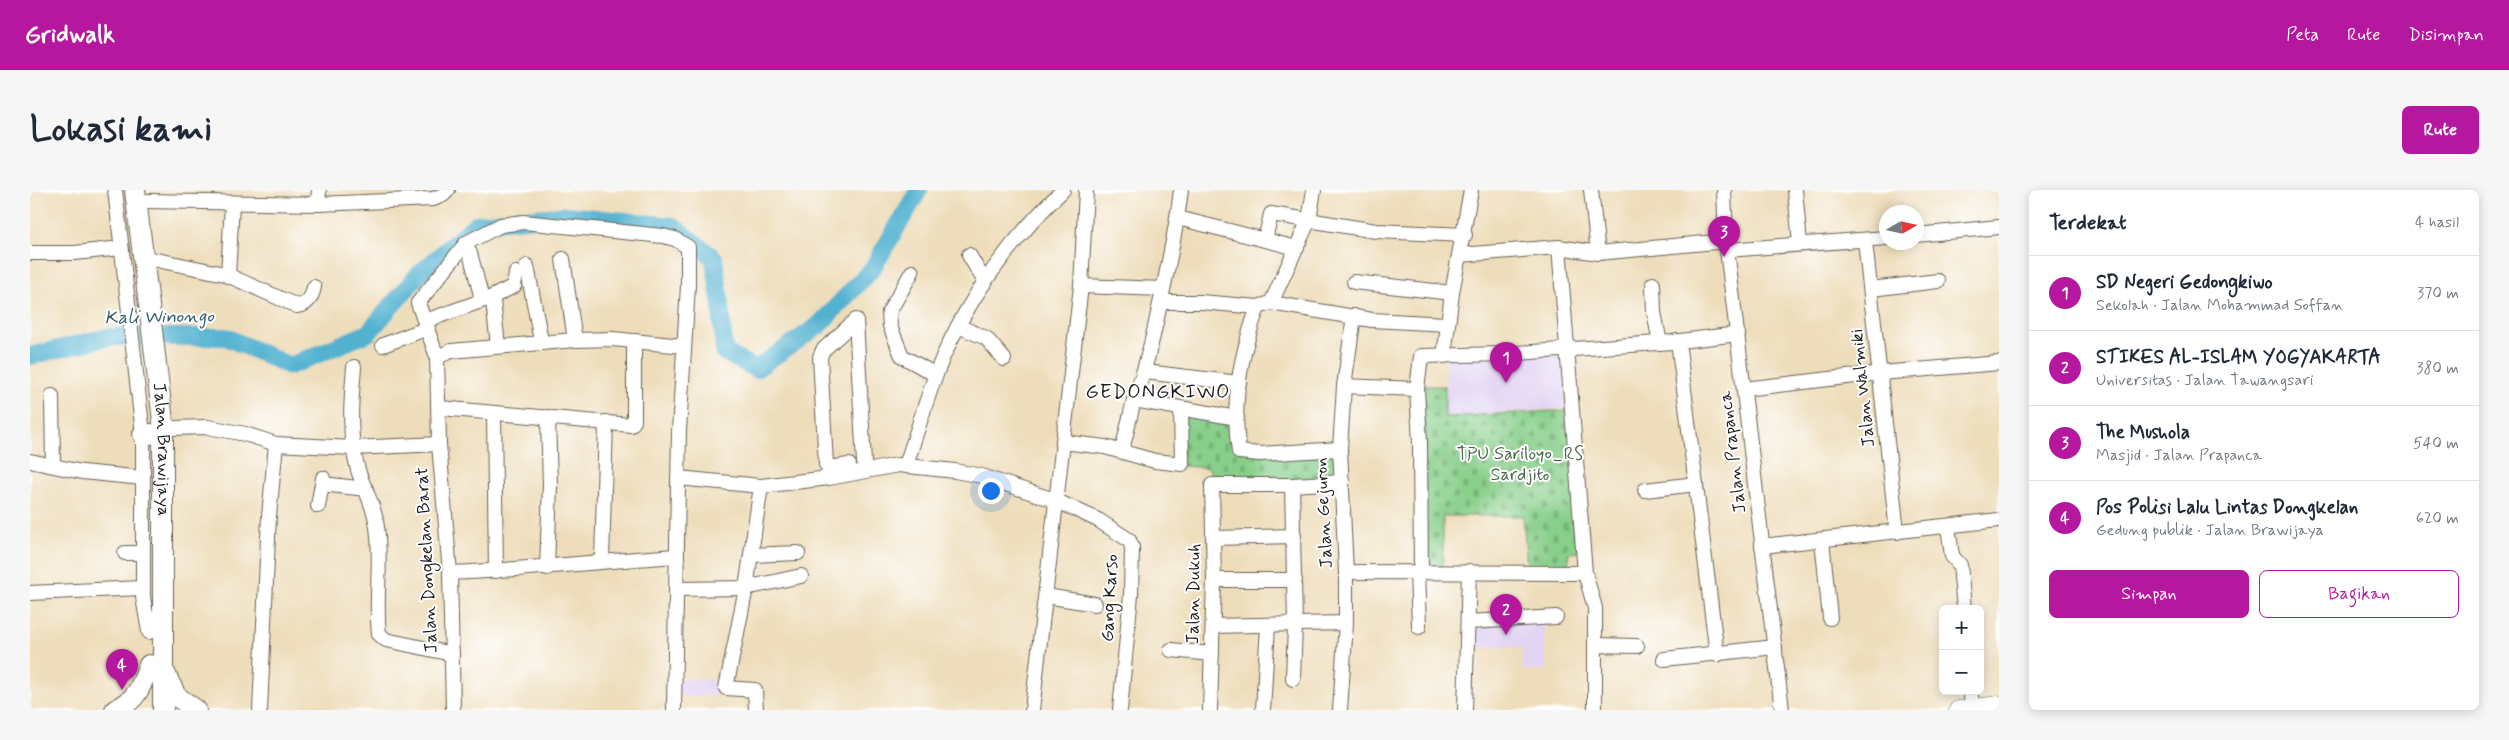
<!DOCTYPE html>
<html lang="id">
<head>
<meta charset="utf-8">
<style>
	:root { --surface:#fff; --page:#f6f6f7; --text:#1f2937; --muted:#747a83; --line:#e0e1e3; --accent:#b5179e }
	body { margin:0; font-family:Mynerve,sans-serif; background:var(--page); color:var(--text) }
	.controls { position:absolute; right:15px; bottom:15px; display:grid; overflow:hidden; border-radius:8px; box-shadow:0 2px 12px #0003 }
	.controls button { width:45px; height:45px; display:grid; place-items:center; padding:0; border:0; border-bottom:1px solid var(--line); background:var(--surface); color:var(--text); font:25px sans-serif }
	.compass { position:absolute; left:1849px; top:15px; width:45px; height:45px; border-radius:50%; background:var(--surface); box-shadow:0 2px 12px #0003; rotate:81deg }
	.you { position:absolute; left:960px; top:300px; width:18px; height:18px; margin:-12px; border:4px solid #fff; border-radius:50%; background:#1a73e8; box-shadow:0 0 0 8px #1a73e833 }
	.badge { display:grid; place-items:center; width:32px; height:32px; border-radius:50%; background:var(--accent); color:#fff; font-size:16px; font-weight:700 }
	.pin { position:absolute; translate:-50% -41px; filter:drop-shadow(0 1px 2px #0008) }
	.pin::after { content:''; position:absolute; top:26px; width:18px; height:15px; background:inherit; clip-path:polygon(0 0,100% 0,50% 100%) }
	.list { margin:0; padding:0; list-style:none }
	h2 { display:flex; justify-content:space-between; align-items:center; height:65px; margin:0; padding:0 20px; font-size:21px }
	h2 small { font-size:16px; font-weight:400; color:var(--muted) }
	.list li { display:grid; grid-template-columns:32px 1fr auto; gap:15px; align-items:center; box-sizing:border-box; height:75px; padding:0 20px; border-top:1px solid var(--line) }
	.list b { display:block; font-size:19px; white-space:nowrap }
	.list p { margin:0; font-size:16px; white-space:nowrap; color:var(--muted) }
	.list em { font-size:16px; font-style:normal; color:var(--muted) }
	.actions { display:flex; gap:10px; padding:15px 20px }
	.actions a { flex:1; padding:11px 0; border:1px solid var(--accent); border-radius:8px; text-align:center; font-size:18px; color:var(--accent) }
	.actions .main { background:var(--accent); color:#fff }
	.map { position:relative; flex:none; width:1969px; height:520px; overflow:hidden; border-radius:8px }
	header { display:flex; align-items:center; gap:30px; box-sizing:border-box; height:70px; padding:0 25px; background:var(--accent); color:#fff }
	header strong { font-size:24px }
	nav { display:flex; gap:28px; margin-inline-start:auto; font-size:18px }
	.intro { display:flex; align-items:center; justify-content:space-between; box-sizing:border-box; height:120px; padding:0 30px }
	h1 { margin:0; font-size:35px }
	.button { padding:12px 22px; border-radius:8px; background:var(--accent); color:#fff; font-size:18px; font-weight:700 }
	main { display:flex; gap:30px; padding:0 30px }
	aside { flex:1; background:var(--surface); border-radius:8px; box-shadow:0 2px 12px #0003 }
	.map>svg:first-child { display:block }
	.built { fill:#e2d4f3 }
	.cemetery { fill:url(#cemetery-stones); stroke:#527653 }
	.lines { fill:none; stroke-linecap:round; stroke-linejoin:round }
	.river { stroke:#52b2d0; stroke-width:18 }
	.minor-casing { stroke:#666053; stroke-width:16 }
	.major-casing { stroke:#666053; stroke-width:19 }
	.highway-casing { stroke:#666053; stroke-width:22 }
	.minor { stroke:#fff; stroke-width:14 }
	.major { stroke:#fff; stroke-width:18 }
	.highway { stroke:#fff; stroke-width:20 }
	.labels { text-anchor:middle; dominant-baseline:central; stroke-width:4; stroke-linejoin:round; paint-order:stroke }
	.street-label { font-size:18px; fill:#1c1c1c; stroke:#fff }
	.park-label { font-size:18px; fill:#476448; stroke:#fff }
	.water-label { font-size:19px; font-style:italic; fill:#34606d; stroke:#fff }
	.quarter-label { font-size:20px; letter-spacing:1px; fill:#1c1c1c; stroke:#fff }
</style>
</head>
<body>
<header>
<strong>Gridwalk</strong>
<nav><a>Peta</a><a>Rute</a><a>Disimpan</a></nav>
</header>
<div class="intro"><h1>Lokasi kami</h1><a class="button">Rute</a></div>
<main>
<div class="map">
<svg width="1969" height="520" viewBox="0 0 1969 520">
	<defs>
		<pattern id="cemetery-stones" width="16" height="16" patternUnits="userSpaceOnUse" patternTransform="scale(1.25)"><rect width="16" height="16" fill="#88cf8a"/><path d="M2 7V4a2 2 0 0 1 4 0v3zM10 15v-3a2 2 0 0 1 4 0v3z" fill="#75b176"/></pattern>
	</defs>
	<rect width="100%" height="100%" fill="#fff"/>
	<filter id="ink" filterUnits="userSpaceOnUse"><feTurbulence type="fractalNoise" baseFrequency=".02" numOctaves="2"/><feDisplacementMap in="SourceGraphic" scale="10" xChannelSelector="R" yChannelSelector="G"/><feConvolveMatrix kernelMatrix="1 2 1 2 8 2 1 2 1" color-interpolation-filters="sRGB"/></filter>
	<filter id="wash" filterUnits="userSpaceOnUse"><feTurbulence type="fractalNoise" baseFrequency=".0096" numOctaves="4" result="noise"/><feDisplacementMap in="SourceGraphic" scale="20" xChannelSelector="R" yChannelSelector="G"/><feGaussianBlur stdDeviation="1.12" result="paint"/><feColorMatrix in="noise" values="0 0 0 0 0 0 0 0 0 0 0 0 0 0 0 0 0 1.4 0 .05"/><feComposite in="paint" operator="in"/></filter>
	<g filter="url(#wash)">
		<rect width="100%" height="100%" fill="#eeddba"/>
		<g class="built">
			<path d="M1533 162 1539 218 1416 226V168Z"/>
			<path d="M1514 430 1516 480 1493 481 1491 457 1438 458V433Z"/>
			<path d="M647 489 687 490 686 506H647Z"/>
		</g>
		<g class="cemetery">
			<path d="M1390 196H1415V227L1539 220 1549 362 1538 363 1539 376 1497 378 1493 326H1413V379L1393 380Z"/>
			<path d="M1153 226 1208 234V261L1306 264 1308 291 1182 292 1179 278 1153 276Z"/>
		</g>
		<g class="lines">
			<path class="river" d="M0 166 78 147H196L260 176 338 143 389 84 446 34 536 25 643 36 684 68 691 116 694 162 726 179 788 136 842 79 889 0"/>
		</g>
	</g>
	<g filter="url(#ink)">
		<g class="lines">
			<defs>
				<g id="minor">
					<path d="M85 0 113 244V407L119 442"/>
					<path d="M1151 0C1147 32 1141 63 1134 95 1126 134 1118 172 1104 210L1207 228"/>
					<path d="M1561 0 1568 63"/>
					<path d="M1694 0 1696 51 1752 520"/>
					<path d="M1765 0 1770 54"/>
					<path d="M115 11 288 14 403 9 413 5 418 0"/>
					<path d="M288 14 289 0"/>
					<path d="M1148 28 1267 58"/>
					<path d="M1886 45 1969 37"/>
					<path d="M1235 50 1241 24 1346 41 1435 45"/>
					<path d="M1835 51 1867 342"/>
					<path d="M1529 57 1555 383 1565 418V520"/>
					<path d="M1697 60 1856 48"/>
					<path d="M0 63H45L91 58"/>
					<path d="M440 63 452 109"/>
					<path d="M939 65 955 92"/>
					<path d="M1430 65 1529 57 1568 63 1696 51"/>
					<path d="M122 69 195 84 267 116C278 115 282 107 284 97"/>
					<path d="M533 69 545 150"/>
					<path d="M497 76 511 151"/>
					<path d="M882 82 859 122 860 136 872 166 906 185"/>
					<path d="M198 86 202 14"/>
					<path d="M1324 92 1422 103"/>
					<path d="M1623 94 1624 122 1630 153"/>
					<path d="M1051 96 1133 99"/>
					<path d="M1841 99 1908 91"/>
					<path d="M460 108 484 96 486 83"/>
					<path d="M1131 112H1171L1228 117 1241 113 1342 130 1417 134"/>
					<path d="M1241 113 1279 30 1284 0"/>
					<path d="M1228 117C1211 163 1201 213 1209 262L1230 264 1310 259"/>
					<path d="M395 131 460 108 463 111 468 156"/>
					<path d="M928 136 956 148 974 169"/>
					<path d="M1648 151 1687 465"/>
					<path d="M353 155 398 138"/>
					<path d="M1414 166 1422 103 1441 0"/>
					<path d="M407 167 388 113 436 53 471 35 493 32 633 46 645 49 658 57V96L649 241 644 520"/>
					<path d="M324 177C321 212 318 246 328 280 334 300 345 316 347 337 352 372 345 409 349 444L356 450 422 464"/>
					<path d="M1115 182 1209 193"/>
					<path d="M1314 196 1387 199"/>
					<path d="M1714 199 1851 183 1969 173"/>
					<path d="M22 206 23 275"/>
					<path d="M410 218 601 235 604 231V151"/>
					<path d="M464 223 466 381"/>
					<path d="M142 238 178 237 215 244 246 254 323 258 409 254"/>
					<path d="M1033 252 1075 257 1125 271 1152 274 1151 219"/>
					<path d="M1092 261 1104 210"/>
					<path d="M0 271 52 282 113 288"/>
					<path d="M819 275 798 278 796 274 790 167 793 160 826 130 834 273"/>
					<path d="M876 275C886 245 895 214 906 184 933 114 979 52 1033 0"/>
					<path d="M648 288 731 296 799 288 868 275 925 281 952 286 1027 311 1068 330 1099 350 1102 357 1101 405 1090 520"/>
					<path d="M292 294 336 299"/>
					<path d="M1262 295 1265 435 1263 489"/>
					<path d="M1615 300 1666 294"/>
					<path d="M288 316 293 288"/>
					<path d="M1918 336 1922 366 1930 375 1934 419"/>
					<path d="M1183 348 1264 346"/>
					<path d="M1792 350 1800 428"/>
					<path d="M1732 356 1969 330"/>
					<path d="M95 363H113"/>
					<path d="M721 365 768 363"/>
					<path d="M572 371 576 232"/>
					<path d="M517 378 520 295 518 227"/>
					<path d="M1387 381 1389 437"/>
					<path d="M1391 381 1390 253 1387 199 1391 166 1474 164 1642 152 1708 144"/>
					<path d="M1316 382 1555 383"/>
					<path d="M420 383C496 380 571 371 647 366"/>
					<path d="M1184 390H1265"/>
					<path d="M646 399 716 398 771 386"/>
					<path d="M0 403 112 398"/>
					<path d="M1016 406 1065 414"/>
					<path d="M1438 432 1526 427"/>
					<path d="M1183 436 1316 433"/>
					<path d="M1565 455 1607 456"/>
					<path d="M1141 460 1182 464"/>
					<path d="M1634 469 1745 457"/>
					<path d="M1940 501 1943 518"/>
					<path d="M230 520 239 326 246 254"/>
					<path d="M423 520 420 383 409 254 407 167 421 161 545 150 583 149 653 156"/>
					<path d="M726 520 725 500 696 498 716 398 731 296"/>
					<path d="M1002 520 1051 96 1056 0"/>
					<path d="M1180 520 1184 390 1182 295H1262L1312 292"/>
					<path d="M1233 520 1238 435"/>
					<path d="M1310 520 1316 433V382L1310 259 1314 196 1324 126"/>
					<path d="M1435 520 1439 381"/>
				</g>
				<path id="major" d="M1928 520 1969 515"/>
				<g id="highway">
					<path id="s1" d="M105 0 133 231V520"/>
					<path d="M113 244H121"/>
					<path d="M135 483 146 506 166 520"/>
					<path d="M85 520C107 510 111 497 119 475"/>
				</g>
			</defs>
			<use href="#minor" class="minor-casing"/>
			<use href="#major" class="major-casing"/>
			<use href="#highway" class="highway-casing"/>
			<use href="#minor" class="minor"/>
			<use href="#major" class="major"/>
			<use href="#highway" class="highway"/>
		</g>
	</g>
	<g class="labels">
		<g class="street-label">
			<text transform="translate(1833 198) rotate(-96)">Jalan Walmiki</text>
			<text stroke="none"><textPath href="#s1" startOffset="261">Jalan Brawijaya</textPath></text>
			<text transform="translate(1703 262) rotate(-97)">Jalan Prapanca</text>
			<text transform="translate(1294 323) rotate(-93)">Jalan Gejuron</text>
			<text transform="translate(397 370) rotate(-93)">Jalan Dongkelan Barat</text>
			<text transform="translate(1164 404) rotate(-89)">Jalan Dukuh</text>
			<text transform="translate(1080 408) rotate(-87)">Gang Karso</text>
		</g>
		<g class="park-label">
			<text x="1490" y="264">TPU Sariloyo_RS<tspan x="1490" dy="21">Sardjito</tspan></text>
		</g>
		<g class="water-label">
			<text transform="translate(129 127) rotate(-1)">Kali Winongo</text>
		</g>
		<g class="quarter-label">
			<text x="1128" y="202">GEDONGKIWO</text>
		</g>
	</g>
</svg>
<div class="controls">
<button>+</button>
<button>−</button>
</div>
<svg class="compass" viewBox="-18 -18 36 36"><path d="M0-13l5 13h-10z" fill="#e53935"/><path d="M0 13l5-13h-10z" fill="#747a83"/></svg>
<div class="you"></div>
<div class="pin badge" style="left:1476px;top:193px">1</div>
<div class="pin badge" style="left:1476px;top:445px">2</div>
<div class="pin badge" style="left:1694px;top:67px">3</div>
<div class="pin badge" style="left:92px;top:500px">4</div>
</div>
<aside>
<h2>Terdekat<small>4 hasil</small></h2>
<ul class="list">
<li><span class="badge">1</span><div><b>SD Negeri Gedongkiwo</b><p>Sekolah · Jalan Mohammad Soffan</p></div><em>370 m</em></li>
<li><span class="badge">2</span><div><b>STIKES AL-ISLAM YOGYAKARTA</b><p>Universitas · Jalan Tawangsari</p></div><em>380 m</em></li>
<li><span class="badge">3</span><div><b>The Mushola</b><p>Masjid · Jalan Prapanca</p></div><em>540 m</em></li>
<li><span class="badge">4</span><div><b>Pos Polisi Lalu Lintas Dongkelan</b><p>Gedung publik · Jalan Brawijaya</p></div><em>620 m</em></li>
</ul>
<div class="actions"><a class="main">Simpan</a><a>Bagikan</a></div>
</aside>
</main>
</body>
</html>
